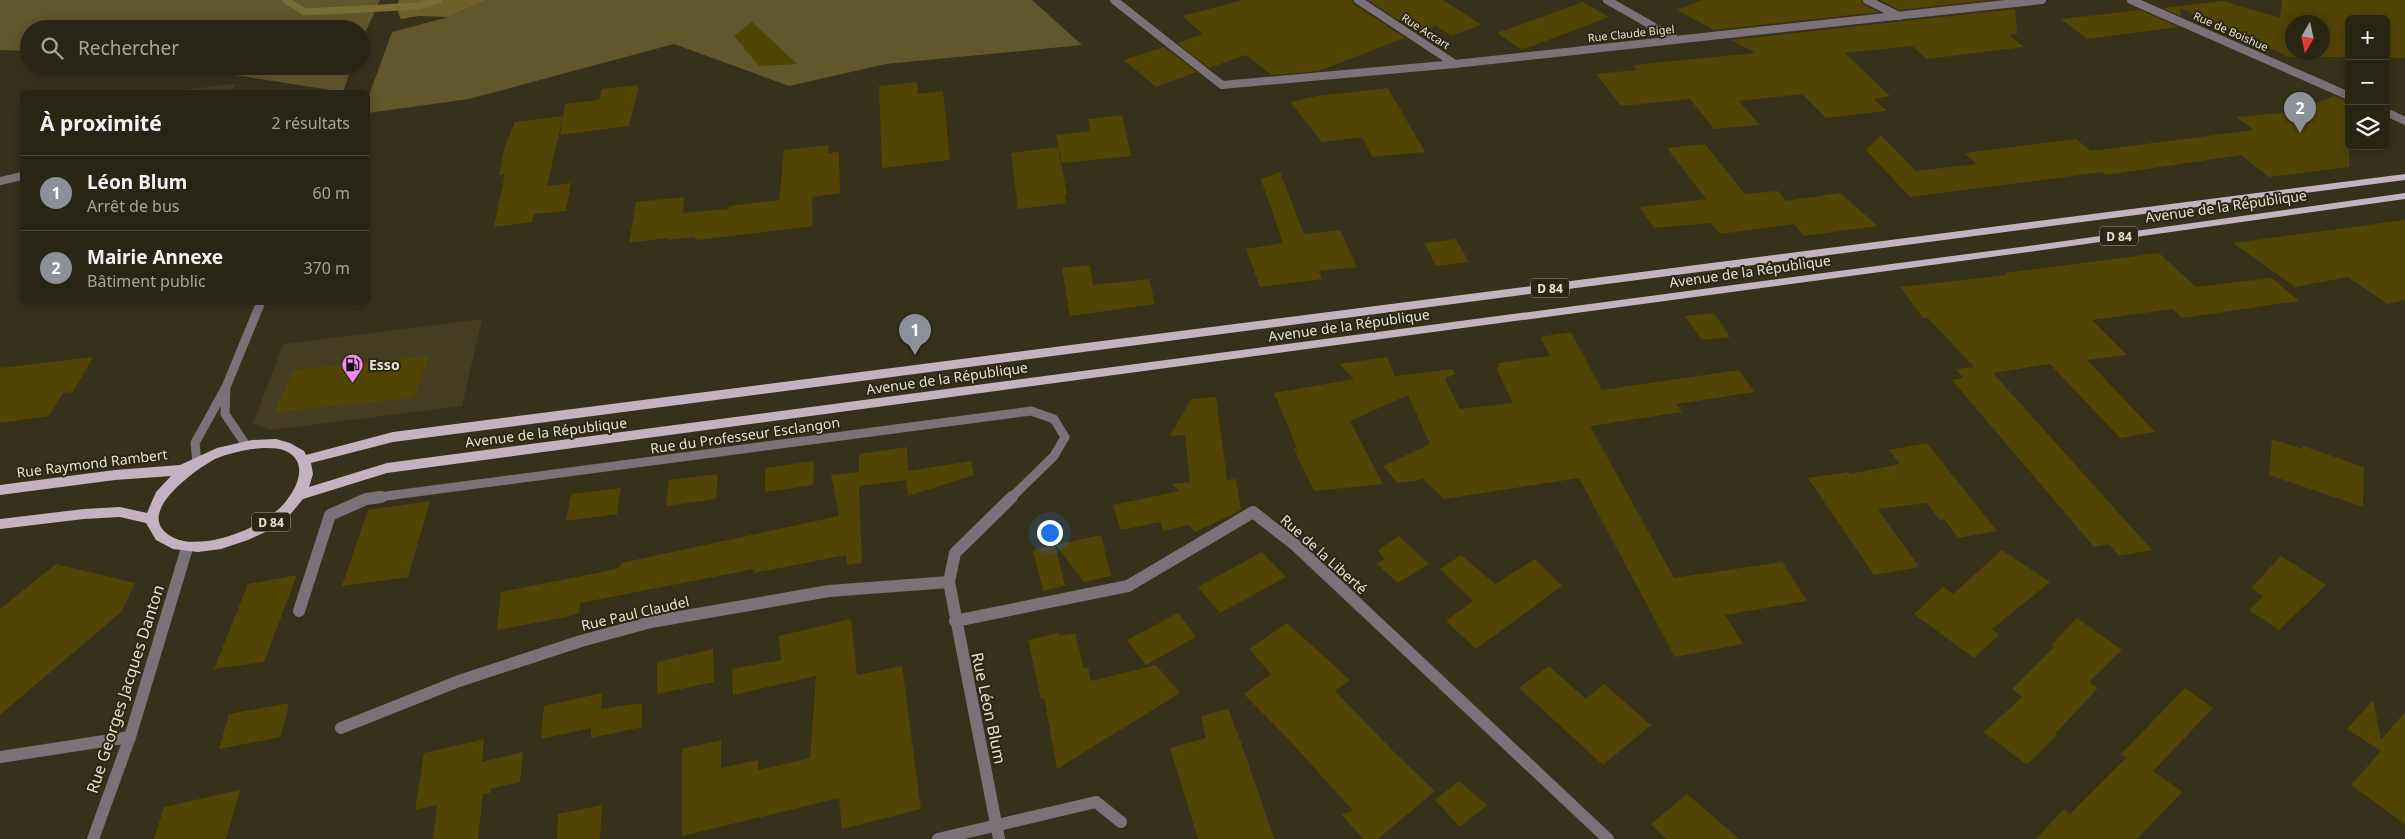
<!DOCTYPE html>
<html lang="fr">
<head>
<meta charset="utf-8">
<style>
	:root { --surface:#282514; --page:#343122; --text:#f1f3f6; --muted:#a5a5a0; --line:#444234; --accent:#8c9099 }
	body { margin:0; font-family:"Noto Sans",sans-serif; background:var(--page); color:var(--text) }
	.controls { position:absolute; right:15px; top:15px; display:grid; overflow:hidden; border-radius:8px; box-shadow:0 2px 12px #0003 }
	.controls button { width:45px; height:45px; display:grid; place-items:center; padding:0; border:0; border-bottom:1px solid var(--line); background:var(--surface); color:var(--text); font:25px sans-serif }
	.compass { position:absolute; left:2285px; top:15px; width:45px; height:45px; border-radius:50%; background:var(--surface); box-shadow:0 2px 12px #0003; rotate:189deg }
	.you { position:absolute; left:1049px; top:532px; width:18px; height:18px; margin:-12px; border:4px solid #fff; border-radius:50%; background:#1a73e8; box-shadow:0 0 0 8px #1a73e833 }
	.badge { display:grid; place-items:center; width:32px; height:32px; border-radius:50%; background:var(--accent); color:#fff; font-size:16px; font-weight:700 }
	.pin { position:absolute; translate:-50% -41px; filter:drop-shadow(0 1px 2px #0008) }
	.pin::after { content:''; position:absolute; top:26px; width:18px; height:15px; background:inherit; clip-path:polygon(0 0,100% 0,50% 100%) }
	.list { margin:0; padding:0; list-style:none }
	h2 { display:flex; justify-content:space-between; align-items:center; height:65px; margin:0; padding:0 20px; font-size:21px }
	h2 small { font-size:16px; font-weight:400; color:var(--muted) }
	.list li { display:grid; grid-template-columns:32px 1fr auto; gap:15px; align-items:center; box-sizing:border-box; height:75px; padding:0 20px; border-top:1px solid var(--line) }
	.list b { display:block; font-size:19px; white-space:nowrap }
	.list p { margin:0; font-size:16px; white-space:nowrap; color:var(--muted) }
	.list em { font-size:16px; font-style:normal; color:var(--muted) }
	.icon { flex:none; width:28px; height:28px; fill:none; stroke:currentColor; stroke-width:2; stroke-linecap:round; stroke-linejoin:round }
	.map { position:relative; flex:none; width:2405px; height:839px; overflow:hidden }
	.search { position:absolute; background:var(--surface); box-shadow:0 2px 12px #0003; left:20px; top:20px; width:350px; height:55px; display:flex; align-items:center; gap:12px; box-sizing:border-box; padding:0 18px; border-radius:28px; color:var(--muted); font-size:19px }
	.panel { position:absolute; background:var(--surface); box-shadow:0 2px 12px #0003; left:20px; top:90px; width:350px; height:215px; border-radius:8px }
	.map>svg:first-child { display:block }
	.built { fill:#443d21 }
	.green { fill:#60572d }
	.forest { fill:#6d6028 }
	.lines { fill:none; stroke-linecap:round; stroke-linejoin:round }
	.stream { stroke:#796c34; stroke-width:7 }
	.building { fill:#514405; fill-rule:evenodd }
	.minor-far2 { stroke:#7a7179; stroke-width:8 }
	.minor-far1 { stroke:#7a7179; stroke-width:9 }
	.minor { stroke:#7a7179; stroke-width:12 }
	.primary { fill:#c3b2c2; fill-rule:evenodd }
	.labels { text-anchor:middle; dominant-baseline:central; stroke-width:4; stroke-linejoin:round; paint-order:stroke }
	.far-street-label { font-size:11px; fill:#e5e2d5; stroke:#2c2712 }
	.shield { fill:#2c2712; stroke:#aeaa9a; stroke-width:1 }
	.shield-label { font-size:12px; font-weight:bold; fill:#e5e2d5 }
	.street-label { font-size:14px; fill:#e5e2d5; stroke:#2c2712 }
	.poi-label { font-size:14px; font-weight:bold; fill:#e5e2d5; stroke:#2c2712; text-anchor:start }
	.near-street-label { font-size:16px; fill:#e5e2d5; stroke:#2c2712 }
</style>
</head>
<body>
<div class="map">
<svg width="2405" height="839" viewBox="0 0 2405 839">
	<rect width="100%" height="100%" fill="#36311b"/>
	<g class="built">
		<path d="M236 84 231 92H162Z"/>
		<path d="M482 319 462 406 272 430 253 424 283 344Z"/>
	</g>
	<g class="green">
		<path d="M0 0H380L361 42V29H29V51L0 50Z"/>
		<path d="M488 0H1032L1082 45 886 64 789 86 674 44 469 99 368 113V98L392 32 448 17Z"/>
		<path d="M179 66H352L343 92Z"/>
	</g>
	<path class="forest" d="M399 0H488L448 17 419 16 401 19 396 7Z"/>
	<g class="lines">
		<path class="stream" d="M286 0 305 12 419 6 439 0"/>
	</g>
	<g class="building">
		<path d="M1243 0H1352L1355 5 1405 38 1318 71 1272 75 1246 55 1209 68 1177 43 1203 34 1182 16Z"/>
		<path d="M1368 0H1443L1482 25 1451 36 1436 26 1418 33Z"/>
		<path d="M1702 0H1861L1864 5 1879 12 1714 30 1677 10Z"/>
		<path d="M1880 0H1990L1899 10Z"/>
		<path d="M2282 0H2405V58H2386V19H2349V57H2289L2180 8 2181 16 2162 8 2223 1 2280 18ZM2292 22H2322V52H2292Z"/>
		<path d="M1583 2 1609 17 1522 50 1497 33Z"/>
		<path d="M2015 9 2017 34 2009 35 2024 47 1927 59 1912 46 1845 53 1890 96 1874 99 1887 111 1826 118 1802 94 1739 101 1760 125 1714 129 1690 99 1621 106 1596 74 1637 70 1633 65 1756 53 1731 40Z"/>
		<path d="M2140 10 2179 27 2087 39 2061 19Z"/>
		<path d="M752 22 797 64 759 66 734 36Z"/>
		<path d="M1164 47 1197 72 1156 87 1124 60Z"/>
		<path d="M917 82 918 94 943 91 950 160 882 168 879 86Z"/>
		<path d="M639 85 629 126 560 135 565 104 599 100 602 89Z"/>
		<path d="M1388 88 1425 152 1372 157 1362 137 1322 142 1290 102 1317 96Z"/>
		<path d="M2334 96 2349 102V167L2269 177 2241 155 2106 175 2103 172 1910 197 1866 150 1881 135 1916 171 1977 164 1964 153 2076 139 2091 151 2254 130 2236 117 2293 112Z"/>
		<path d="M1122 115 1131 156 1062 163 1056 135 1090 131 1088 119Z"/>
		<path d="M563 116 547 186 571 183 566 211 534 214 532 222 494 227 505 174 499 175 505 146 515 122Z"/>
		<path d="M1705 144 1745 194 1778 191 1786 201 1840 193 1878 226 1803 236 1794 224 1720 234 1711 223 1654 228 1640 207 1706 199 1667 148Z"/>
		<path d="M829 145 828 153 839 152 840 193 812 197 813 226 697 240 694 237 667 240V238L629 243 636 202 684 197 683 213 729 209V206L779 200 784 150Z"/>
		<path d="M1058 147 1067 194 1065 195 1066 203 1018 209 1011 153Z"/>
		<path d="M1280 172 1304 234 1340 230 1357 267 1319 271 1322 279 1260 287 1246 249 1283 243 1261 179Z"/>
		<path d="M2405 220V300L2387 304 2348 277 2295 287 2233 243Z"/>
		<path d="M1456 239 1469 262 1436 266 1424 243Z"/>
		<path d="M2159 253 2196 287 2272 278 2299 301 2182 318 2173 309 2092 320 2127 355 2087 360 2155 432 2120 438 2050 364 1993 373 2152 550 2119 556 2109 544 2094 547 1952 380 1963 378 1956 369 1974 367 1928 318H1923L1900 287 2007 275 2005 273Z"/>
		<path d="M1090 265 1093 285 1149 279 1155 304 1070 316 1062 268Z"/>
		<path d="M1714 313 1730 337 1702 340 1685 316Z"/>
		<path d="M1571 332 1602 390 1739 370 1754 392 1677 404 1682 412 1590 426 1674 578 1782 562 1807 601 1725 615 1743 644 1675 657 1579 478 1444 499 1422 478 1416 481 1398 483 1383 466 1430 444 1408 395 1350 421 1383 484 1314 491 1294 449 1297 448 1274 393 1354 379 1339 364 1387 357 1395 376 1453 369 1455 374 1445 379 1460 409 1513 403 1496 368 1499 367 1497 363 1550 356 1540 337Z"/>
		<path d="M429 356 414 398 274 412 294 370Z"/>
		<path d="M93 357 73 392 63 393 49 416 0 423V368Z"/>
		<path d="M1216 397 1227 480 1236 479 1241 510 1195 532 1189 525 1163 531 1161 522 1121 530 1113 505 1179 491 1172 484 1190 482 1185 435 1170 436 1191 399Z"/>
		<path d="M2272 439 2303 449V446L2364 467 2363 507 2269 475Z"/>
		<path d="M1927 443 1997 531 1958 538 1944 519 1940 520 1927 503 1878 509 1919 567 1874 575 1808 478 1848 472 1850 474 1900 464 1889 450Z"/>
		<path d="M907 447 908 471 971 461 974 475 908 496 906 480 859 486 862 563 847 565 846 555 754 573V569L580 603 579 613 566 617 497 630 501 592 607 571 620 567 621 563 839 516 831 475 859 472V454Z"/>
		<path d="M814 461 813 485 765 492V468Z"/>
		<path d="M718 474 716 499 666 506 669 480Z"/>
		<path d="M621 488 617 514 566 521 571 494Z"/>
		<path d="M430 501 408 577 342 586 368 510Z"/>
		<path d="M1101 535 1111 576 1084 582 1056 545Z"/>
		<path d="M1399 536 1429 564 1398 583 1377 564 1384 559 1378 550Z"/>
		<path d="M1055 545 1065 586 1043 591 1033 550Z"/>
		<path d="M2002 550 2050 582 1992 629 1999 635 1974 658 1914 614 1943 587 1953 594Z"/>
		<path d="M1262 552 1286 577 1220 613 1198 587Z"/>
		<path d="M1461 555 1495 584 1535 559 1562 586 1476 649 1446 621 1473 601 1440 569Z"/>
		<path d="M2281 556 2326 585 2279 630 2249 610 2263 596 2251 588Z"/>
		<path d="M56 564 135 583 121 612 0 715V609Z"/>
		<path d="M297 575 264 662 214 669 248 584Z"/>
		<path d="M1178 613 1196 637 1146 665 1127 640Z"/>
		<path d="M2077 618 2122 650 2089 682 2098 688 2055 734 2057 735 2027 765 1984 732 2022 697 2012 689 2054 647 2051 645Z"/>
		<path d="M851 619 857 675 902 666 921 809 842 829 839 798 682 836V749L721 740V768L758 760V770L810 758 816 676 733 695 732 669 781 660 779 636Z"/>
		<path d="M1287 623 1350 680 1335 691 1393 751 1435 791 1378 839H1363L1341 814 1353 811 1292 743 1244 694 1271 674 1249 649Z"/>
		<path d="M1059 633V636L1075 633 1084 668 1088 667 1091 681 1156 665 1180 693 1057 769 1044 698 1041 699 1028 640Z"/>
		<path d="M713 649 714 682 657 694V662Z"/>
		<path d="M1549 666 1586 699 1604 684 1651 725 1603 765 1519 688Z"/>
		<path d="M2185 688 2213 708 2153 771 2182 792 2137 839H2036L2064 809 2070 814 2126 758 2121 754Z"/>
		<path d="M602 693 601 709 642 703V727L591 738V728L541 739 544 706Z"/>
		<path d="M2373 700 2381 740 2405 712V824L2351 785 2381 751 2347 729Z"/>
		<path d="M289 703 281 737 219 749 229 714Z"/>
		<path d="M1228 709 1241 742 1274 839H1198L1170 748 1206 738 1201 716Z"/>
		<path d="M484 739 482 762 523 752 520 782 490 789V793L483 794 478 839H433L437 805 415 810 424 753Z"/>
		<path d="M1459 781 1487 805 1460 827 1435 800Z"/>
		<path d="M240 790 226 839H154L164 807Z"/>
		<path d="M1687 794 1739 839H1666L1651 824Z"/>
		<path d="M602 805 600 839H557L558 814Z"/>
	</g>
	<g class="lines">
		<g class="minor-far2">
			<path d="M1114 0 1222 85 1455 64 2042 0"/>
			<path d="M1358 0 1455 64"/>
			<path d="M1607 0 1675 39"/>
			<path d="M1867 0 1899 16"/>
			<path d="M2131 0 2349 96"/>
			<path d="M2386 112 2405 121"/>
			<path d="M0 181 22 176"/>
		</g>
		<g class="minor-far1">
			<path d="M226 387 261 302"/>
			<path d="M197 463 195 443 226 387 225 414 246 445"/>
			<path d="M371 498 1031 411 1054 419 1065 437 1054 456 1011 498"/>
		</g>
		<g class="minor">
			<path d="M299 611 330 515 366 499 381 497"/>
			<path d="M955 621 1128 586 1253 512 1294 544 1608 839"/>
			<path d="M341 728 459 681 581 641 651 622 829 591 949 582"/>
			<path d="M0 757 130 737"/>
			<path d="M93 839 130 737 187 548"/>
			<path d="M938 839 1096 802 1121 822"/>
			<path d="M999 839 949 582 955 553 1012 497"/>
		</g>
		<path class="primary" d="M2405 174V180L393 442 311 463 313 474 309 487 387 463 2043 244 2405 193V199L2043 250 387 473 303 499 289 516 270 530 248 540 221 549 198 552 173 549 156 540 146 523 120 517 84 519 0 529V519L84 509 120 507 147 513 156 492 171 476 115 480 0 495V485L115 470 180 465 217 448 252 440 276 439 290 443 304 451 306 455 393 432ZM252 449C262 448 276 447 286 451 312 464 294 494 280 508 260 526 233 537 208 541 197 542 184 543 174 538 129 516 195 470 215 459 227 454 239 451 252 449Z"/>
	</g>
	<defs>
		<symbol id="fuel-pin" viewBox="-11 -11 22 30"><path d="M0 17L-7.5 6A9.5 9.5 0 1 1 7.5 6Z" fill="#f38af1" stroke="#2c2712"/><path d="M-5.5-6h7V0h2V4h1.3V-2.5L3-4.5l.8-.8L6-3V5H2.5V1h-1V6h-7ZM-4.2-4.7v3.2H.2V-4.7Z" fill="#111"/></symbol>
	</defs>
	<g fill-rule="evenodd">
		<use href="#fuel-pin" x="340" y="352" width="25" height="34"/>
	</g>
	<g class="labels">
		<g class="far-street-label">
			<text transform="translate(1426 31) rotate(33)">Rue Accart</text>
			<text transform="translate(2231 31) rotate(24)">Rue de Boishue</text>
			<text transform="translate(1631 33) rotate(-6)">Rue Claude Bigel</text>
		</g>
		<g class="shield">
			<rect x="2100" y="226.5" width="38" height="19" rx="4"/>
			<rect x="1531" y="278.5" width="38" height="19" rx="4"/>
			<rect x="252" y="512.5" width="38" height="19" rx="4"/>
		</g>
		<g class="shield-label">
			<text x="2119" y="236">D 84</text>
			<text x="1550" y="288">D 84</text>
			<text x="271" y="522">D 84</text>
		</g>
		<g class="street-label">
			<text transform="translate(2226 206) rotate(-8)">Avenue de la République</text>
			<text transform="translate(1750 271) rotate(-8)">Avenue de la République</text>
			<text transform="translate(1349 325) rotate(-8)">Avenue de la République</text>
			<text transform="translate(947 378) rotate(-8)">Avenue de la République</text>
			<text transform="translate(546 432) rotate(-7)">Avenue de la République</text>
			<text transform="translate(745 435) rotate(-8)">Rue du Professeur Esclangon</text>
			<text transform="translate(92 463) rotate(-7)">Rue Raymond Rambert</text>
			<text transform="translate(1324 554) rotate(42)">Rue de la Liberté</text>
			<text transform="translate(635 613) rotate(-13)">Rue Paul Claudel</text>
		</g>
		<g class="poi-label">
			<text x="369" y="364">Esso</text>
		</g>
		<g class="near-street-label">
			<text transform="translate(125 689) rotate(-72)">Rue Georges Jacques Danton</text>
			<text transform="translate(989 708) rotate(78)">Rue Léon Blum</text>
		</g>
	</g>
</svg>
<div class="controls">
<button>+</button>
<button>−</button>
<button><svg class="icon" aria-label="layers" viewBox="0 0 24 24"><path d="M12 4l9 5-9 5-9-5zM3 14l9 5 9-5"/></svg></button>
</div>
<svg class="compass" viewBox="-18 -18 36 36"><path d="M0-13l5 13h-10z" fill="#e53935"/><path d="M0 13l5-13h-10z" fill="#a5a5a0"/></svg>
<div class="you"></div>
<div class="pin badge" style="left:915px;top:355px">1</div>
<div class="pin badge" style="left:2300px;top:133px">2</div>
<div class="search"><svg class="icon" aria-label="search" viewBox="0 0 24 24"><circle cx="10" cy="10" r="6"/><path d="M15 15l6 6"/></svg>Rechercher</div>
<section class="panel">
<h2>À proximité<small>2 résultats</small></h2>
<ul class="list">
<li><span class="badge">1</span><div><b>Léon Blum</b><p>Arrêt de bus</p></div><em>60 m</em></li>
<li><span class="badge">2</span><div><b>Mairie Annexe</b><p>Bâtiment public</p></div><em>370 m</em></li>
</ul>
</section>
</div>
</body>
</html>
